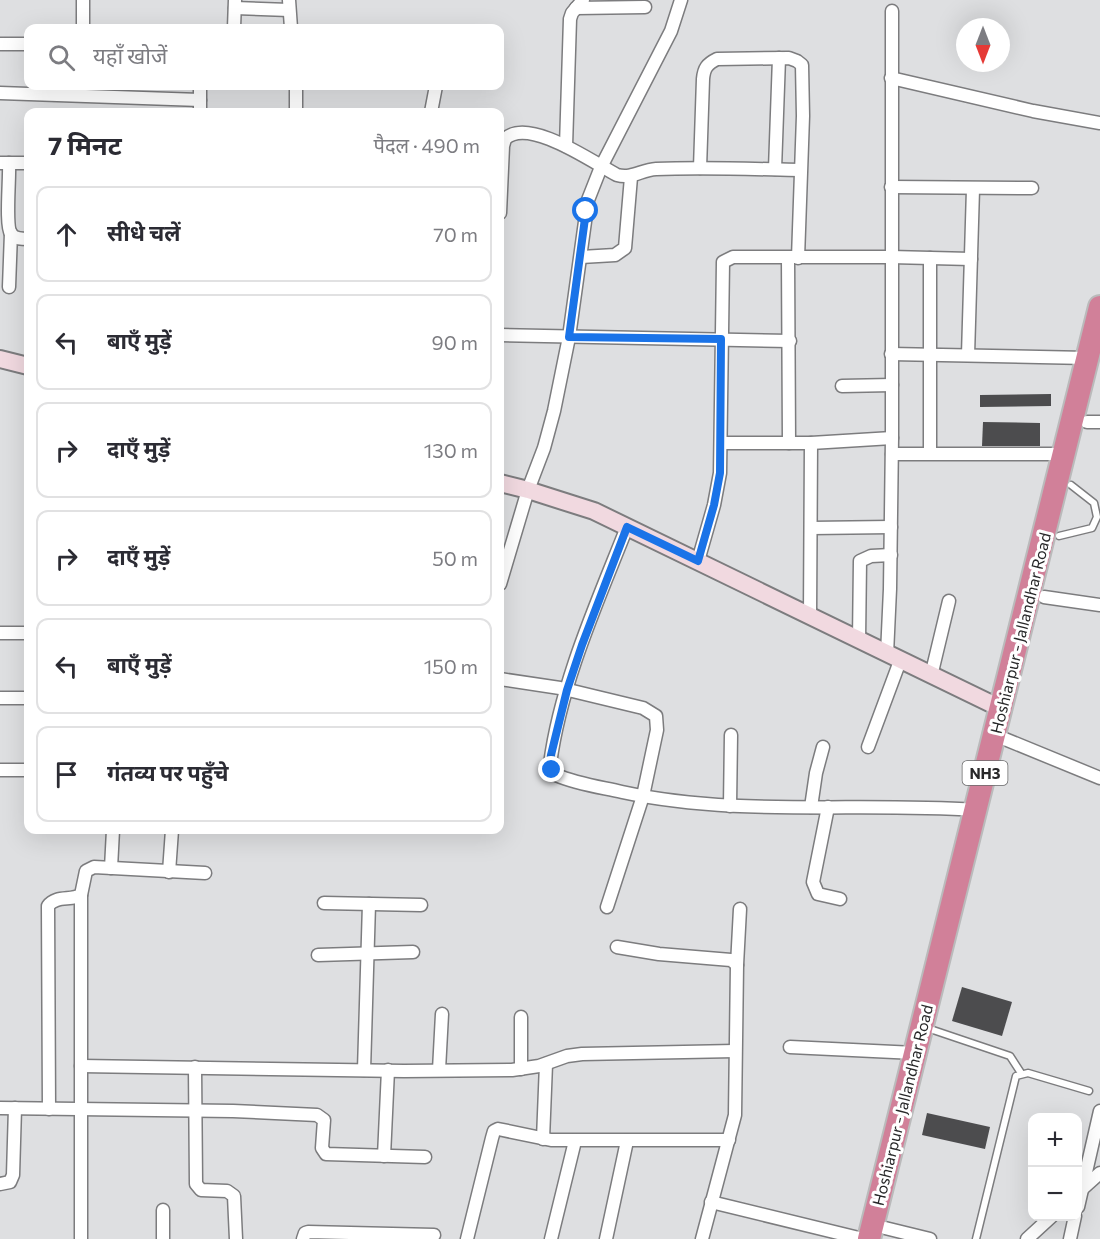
<!DOCTYPE html>
<html lang="hi">
<head>
<meta charset="utf-8">
<style>
	:root { --surface:#fff; --page:#f7f7f7; --text:#2b2b33; --muted:#7c7c81; --line:#e1e1e2 }
	body { margin:0; font-family:Commissioner,"Noto Sans Devanagari",sans-serif; background:var(--page); color:var(--text) }
	.controls { position:absolute; right:18px; bottom:18px; display:grid; overflow:hidden; border-radius:12px; box-shadow:0 6px 24px #0002 }
	.controls button { width:54px; height:54px; display:grid; place-items:center; padding:0; border:0; border-bottom:2px solid var(--line); background:var(--surface); color:var(--text); font:30px sans-serif }
	.compass { position:absolute; left:956px; top:18px; width:54px; height:54px; border-radius:50%; background:var(--surface); box-shadow:0 6px 24px #0002; rotate:180deg }
	.stop { position:absolute; width:18px; height:18px; margin:-14px; border:4px solid #1a73e8; border-radius:50%; background:#fff }
	.stop.end { background:#1a73e8; border-color:#fff; box-shadow:0 2px 6px #0008 }
	.list { margin:0; padding:0; list-style:none }
	h2 { display:flex; justify-content:space-between; align-items:center; height:78px; margin:0; padding:0 24px; font-size:26px }
	h2 small { font-size:20px; font-weight:400; color:var(--muted) }
	.list li { display:grid; grid-template-columns:39px 1fr auto; gap:18px; align-items:center; box-sizing:border-box; height:96px; margin:0 12px 12px; padding:0 12px; border:2px solid var(--line); border-radius:12px }
	.list b { display:block; font-size:22px; white-space:nowrap }
	.list em { font-size:20px; font-style:normal; color:var(--muted) }
	.icon { flex:none; width:33px; height:33px; fill:none; stroke:currentColor; stroke-width:2; stroke-linecap:round; stroke-linejoin:round }
	.map { position:relative; flex:none; width:1100px; height:1239px; overflow:hidden }
	.search { position:absolute; background:var(--surface); box-shadow:0 6px 24px #0002; left:24px; top:24px; width:480px; height:66px; display:flex; align-items:center; gap:15px; box-sizing:border-box; padding:0 21px; border-radius:12px; color:var(--muted); font-size:22px }
	.panel { position:absolute; background:var(--surface); box-shadow:0 6px 24px #0002; left:24px; top:108px; width:480px; height:726px; border-radius:12px }
	.map>svg:first-child { display:block }
	.building { fill:#4c4c4e }
	.lines { fill:none; stroke-linecap:round; stroke-linejoin:round }
	.lane-casing { stroke:#7c7c7e; stroke-width:9 }
	.street-casing { stroke:#7c7c7e; stroke-width:15 }
	.secondary-casing { stroke:#7c7c7e; stroke-width:20 }
	.highway-casing { stroke:#bababb; stroke-width:26 }
	.lane { stroke:#fff; stroke-width:6 }
	.street { stroke:#fff; stroke-width:12 }
	.secondary { stroke:#f1d9e0; stroke-width:16 }
	.highway { stroke:#d18099; stroke-width:22 }
	.route { stroke:#1a73e8; stroke-width:8 }
	.labels { text-anchor:middle; dominant-baseline:central; stroke-width:6; stroke-linejoin:round; paint-order:stroke }
	.shield { fill:#fff; stroke:#686869; stroke-width:1.5 }
	.shield-label { font-size:15px; font-weight:bold; fill:#282829 }
	.street-label { font-size:16px; fill:#282829; stroke:#fff }
</style>
</head>
<body>
<div class="map">
<svg width="1100" height="1239" viewBox="0 0 1100 1239">
	<rect width="100%" height="100%" fill="#dedfe1"/>
	<g class="building">
		<path d="M1051 394V406L980 407V395Z"/>
		<path d="M983 422 1040 423V446H982Z"/>
		<path d="M962 987 1012 1002 1002 1036 952 1021Z"/>
		<path d="M927 1113 990 1127 985 1149 922 1135Z"/>
	</g>
	<g class="lines">
		<defs>
			<g id="lane">
				<path d="M1059 536 1092 528 1097 517 1094 503 1071 485"/>
				<path d="M933 1030 1010 1056 1021 1073"/>
				<path d="M976 1239 1016 1076 1028 1073 1089 1091"/>
			</g>
			<g id="street">
				<path d="M83 0V28"/>
				<path d="M289 0 291 28"/>
				<path d="M235 8 289 10"/>
				<path d="M576 8 645 7"/>
				<path d="M234 28 235 0"/>
				<path d="M0 44H28"/>
				<path d="M891 78 1033 111 1100 123"/>
				<path d="M0 93 200 100"/>
				<path d="M200 112V86"/>
				<path d="M296 112V86"/>
				<path d="M431 112 436 86"/>
				<path d="M566 146 570 19 572 13 583 0"/>
				<path d="M0 163H28"/>
				<path d="M9 163C10 178 5 225 11 234 15 239 22 239 28 239"/>
				<path d="M700 168 703 79C704 68 707 64 717 59L789 58 797 61 802 65 803 116 798 258"/>
				<path d="M775 169 779 58"/>
				<path d="M891 187 1032 188"/>
				<path d="M500 213 503 146 505 139C528 116 594 163 617 175 632 179 641 170 656 169 704 167 752 169 800 170"/>
				<path d="M581 257 615 255 625 248 631 177"/>
				<path d="M788 258 789 443"/>
				<path d="M9 287 11 233"/>
				<path d="M500 335 790 341"/>
				<path d="M891 354 1087 358"/>
				<path d="M968 355 973 189"/>
				<path d="M842 386 892 385"/>
				<path d="M1087 422H1100"/>
				<path d="M721 443H811L892 438"/>
				<path d="M930 453V258"/>
				<path d="M892 454H1064"/>
				<path d="M627 527C597 603 561 682 550 764L556 775C577 784 600 787 622 792 738 817 857 802 975 810"/>
				<path d="M811 528 891 527"/>
				<path d="M698 561 714 505 720 473 723 262 733 257H891L971 259"/>
				<path d="M500 584 528 490 544 448 554 411 569 337 588 200 601 167 671 31 681 0"/>
				<path d="M1044 597 1100 605"/>
				<path d="M810 616 811 443"/>
				<path d="M0 633H28"/>
				<path d="M859 640 860 561 871 556 891 555"/>
				<path d="M887 654 890 589 892 438V11"/>
				<path d="M931 676 949 601"/>
				<path d="M500 679 560 688 643 708 656 716 657 730 643 796 607 907"/>
				<path d="M0 698H28"/>
				<path d="M995 735 1100 778"/>
				<path d="M868 747 900 661"/>
				<path d="M0 770H28"/>
				<path d="M730 806 731 735"/>
				<path d="M811 807 816 773 823 747"/>
				<path d="M828 807 813 882 818 894 840 899"/>
				<path d="M111 868 113 830"/>
				<path d="M169 872 172 830"/>
				<path d="M324 903 421 905"/>
				<path d="M617 947 659 954 731 960 737 965 735 1115 702 1239"/>
				<path d="M318 955 413 952"/>
				<path d="M737 965 740 909"/>
				<path d="M521 1017V1069"/>
				<path d="M790 1047 915 1053"/>
				<path d="M81 1066 404 1071 512 1070 539 1066 567 1056 582 1054 735 1051"/>
				<path d="M195 1067 196 1184 201 1190 227 1191 234 1196 236 1239"/>
				<path d="M364 1070 369 904"/>
				<path d="M439 1070 442 1014"/>
				<path d="M0 1108 233 1111 317 1115 324 1120 322 1148 326 1154 425 1157"/>
				<path d="M49 1109 48 906C56 895 71 901 81 895L86 871 94 867 205 873"/>
				<path d="M543 1139 546 1064"/>
				<path d="M384 1156 388 1070"/>
				<path d="M0 1184 10 1182 13 1175 15 1108"/>
				<path d="M1081 1190 1100 1173"/>
				<path d="M711 1202 863 1239"/>
				<path d="M1078 1207 1100 1111"/>
				<path d="M163 1210V1239"/>
				<path d="M885 1228 930 1239"/>
				<path d="M81 1239V895"/>
				<path d="M303 1239 305 1233 308 1232 434 1235"/>
				<path d="M467 1239 492 1138 494 1131 498 1129 551 1140H729"/>
				<path d="M551 1239 575 1141"/>
				<path d="M606 1239 627 1141"/>
				<path d="M1027 1239 1052 1216"/>
				<path d="M1070 1239 1075 1216"/>
			</g>
			<g id="secondary">
				<path d="M0 359 28 366"/>
				<path d="M500 483 528 490 594 511 1002 709"/>
			</g>
			<path id="highway" d="M869 1239 1100 307"/>
		</defs>
		<use href="#lane" class="lane-casing"/>
		<use href="#street" class="street-casing"/>
		<use href="#secondary" class="secondary-casing"/>
		<use href="#highway" class="highway-casing"/>
		<use href="#lane" class="lane"/>
		<use href="#street" class="street"/>
		<use href="#secondary" class="secondary"/>
		<use href="#highway" class="highway"/>
	</g>
	<g class="lines">
		<path class="route" d="M552 770 550 764 551 755 567 690 582 645 627 527 698 561 714 505 720 473 721 339 569 337 586 211"/>
	</g>
	<g class="labels">
		<rect class="shield" x="962.5" y="761" width="45" height="24" rx="4.5"/>
		<g class="shield-label">
			<text x="985" y="773">NH3</text>
		</g>
		<g class="street-label">
			<text transform="translate(1020 633) rotate(-76)">Hoshiarpur - Jallandhar Road</text>
			<text transform="translate(902 1105) rotate(-76)">Hoshiarpur - Jallandhar Road</text>
		</g>
	</g>
</svg>
<div class="controls">
<button>+</button>
<button>−</button>
</div>
<svg class="compass" viewBox="-18 -18 36 36"><path d="M0-13l5 13h-10z" fill="#e53935"/><path d="M0 13l5-13h-10z" fill="#7c7c81"/></svg>
<div class="stop" style="left:586px;top:211px"></div>
<div class="stop end" style="left:552px;top:770px"></div>
<div class="search"><svg class="icon" aria-label="search" viewBox="0 0 24 24"><circle cx="10" cy="10" r="6"/><path d="M15 15l6 6"/></svg>यहाँ खोजें</div>
<section class="panel">
<h2>7 मिनट<small>पैदल · 490 m</small></h2>
<ul class="list">
<li><svg class="icon" aria-label="ahead" viewBox="0 0 24 24"><path d="M12 20V5M6 11l6-6 6 6"/></svg><div><b>सीधे चलें</b></div><em>70 m</em></li>
<li><svg class="icon" aria-label="left" viewBox="0 0 24 24"><path d="M17 20v-9H6M10 6l-5 5 5 5"/></svg><div><b>बाएँ मुड़ें</b></div><em>90 m</em></li>
<li><svg class="icon" aria-label="right" viewBox="0 0 24 24"><path d="M7 20v-9h11M14 6l5 5-5 5"/></svg><div><b>दाएँ मुड़ें</b></div><em>130 m</em></li>
<li><svg class="icon" aria-label="right" viewBox="0 0 24 24"><path d="M7 20v-9h11M14 6l5 5-5 5"/></svg><div><b>दाएँ मुड़ें</b></div><em>50 m</em></li>
<li><svg class="icon" aria-label="left" viewBox="0 0 24 24"><path d="M17 20v-9H6M10 6l-5 5 5 5"/></svg><div><b>बाएँ मुड़ें</b></div><em>150 m</em></li>
<li><svg class="icon" aria-label="arrive" viewBox="0 0 24 24"><path d="M6 21V4h12l-3 4 3 4H6"/></svg><div><b>गंतव्य पर पहुँचे</b></div></li>
</ul>
</section>
</div>
</body>
</html>
